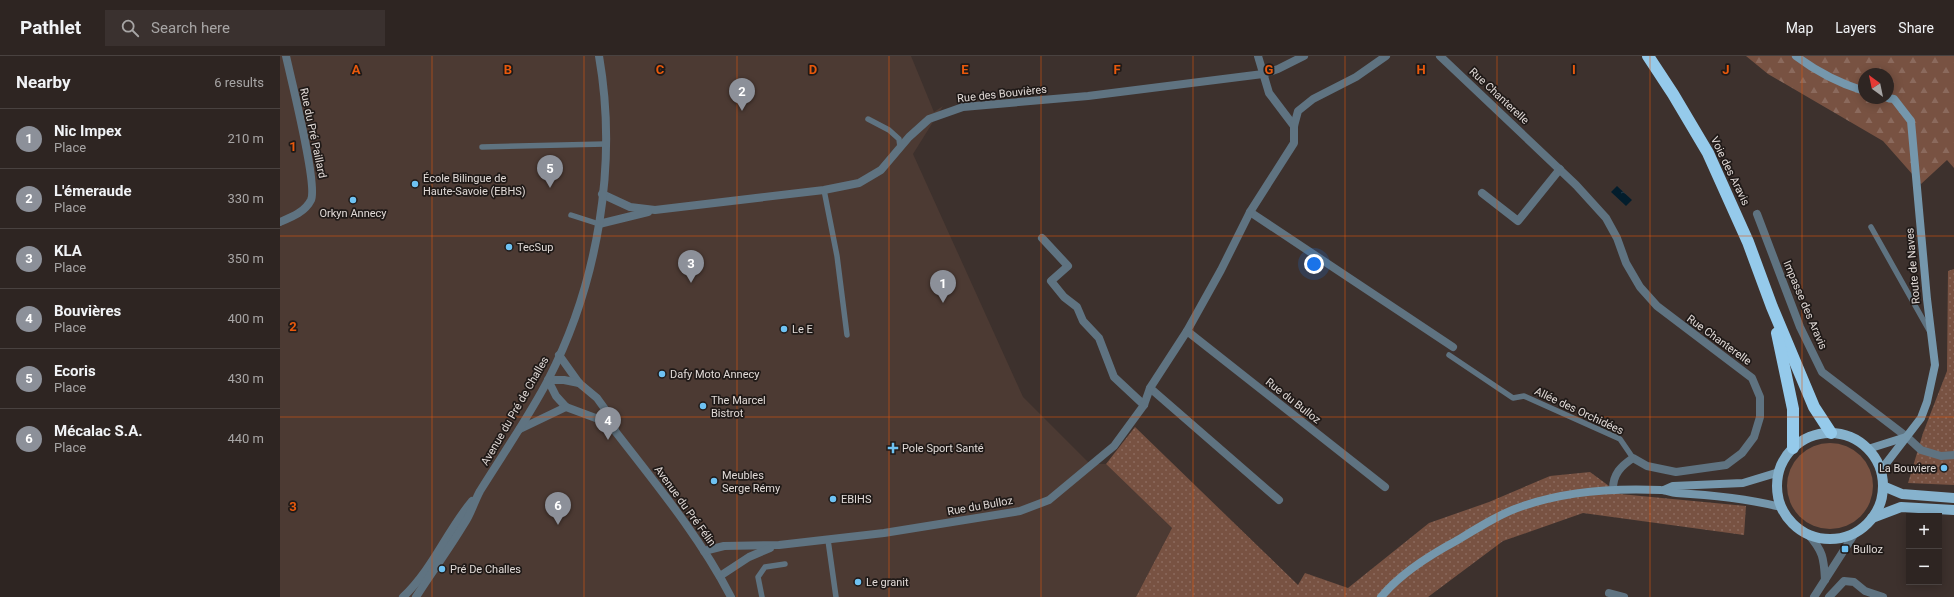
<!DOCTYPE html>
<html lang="en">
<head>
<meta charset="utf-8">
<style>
	:root { --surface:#2e2522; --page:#3a312f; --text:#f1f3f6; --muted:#a7a5a5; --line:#494240; --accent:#8c9099 }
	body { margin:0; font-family:Roboto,sans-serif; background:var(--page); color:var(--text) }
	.controls { position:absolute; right:12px; bottom:12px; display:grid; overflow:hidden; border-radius:0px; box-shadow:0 2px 10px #0003 }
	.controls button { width:36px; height:36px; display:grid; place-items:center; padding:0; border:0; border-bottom:1px solid var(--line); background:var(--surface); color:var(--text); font:20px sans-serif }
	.compass { position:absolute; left:1578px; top:12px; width:36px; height:36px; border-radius:50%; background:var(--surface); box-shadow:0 2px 10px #0003; rotate:327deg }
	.you { position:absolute; left:1034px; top:208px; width:14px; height:14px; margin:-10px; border:3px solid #fff; border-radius:50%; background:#1a73e8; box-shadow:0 0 0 6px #1a73e833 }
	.badge { display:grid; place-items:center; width:26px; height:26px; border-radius:50%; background:var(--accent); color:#fff; font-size:13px; font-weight:700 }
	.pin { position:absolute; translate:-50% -33px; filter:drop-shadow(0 1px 2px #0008) }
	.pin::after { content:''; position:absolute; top:21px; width:14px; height:12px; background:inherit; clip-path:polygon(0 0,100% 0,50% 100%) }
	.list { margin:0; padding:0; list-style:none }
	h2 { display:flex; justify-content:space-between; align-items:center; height:52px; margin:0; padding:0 16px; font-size:17px }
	h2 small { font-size:13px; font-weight:400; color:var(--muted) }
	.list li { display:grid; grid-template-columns:26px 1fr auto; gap:12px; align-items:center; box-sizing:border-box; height:60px; padding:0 16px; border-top:1px solid var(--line) }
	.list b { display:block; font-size:15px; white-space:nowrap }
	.list p { margin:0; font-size:13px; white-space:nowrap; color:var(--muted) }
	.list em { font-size:13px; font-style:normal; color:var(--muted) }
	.icon { flex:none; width:22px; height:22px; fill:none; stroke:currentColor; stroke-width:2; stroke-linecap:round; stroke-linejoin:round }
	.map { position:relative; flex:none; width:1674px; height:541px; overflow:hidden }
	header { display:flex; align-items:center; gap:24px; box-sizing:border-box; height:56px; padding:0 20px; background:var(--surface); border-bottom:1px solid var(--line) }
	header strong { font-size:19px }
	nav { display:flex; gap:22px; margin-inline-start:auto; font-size:14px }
	.search { width:280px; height:36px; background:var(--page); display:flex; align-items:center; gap:10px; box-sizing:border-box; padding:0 14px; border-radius:0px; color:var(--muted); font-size:15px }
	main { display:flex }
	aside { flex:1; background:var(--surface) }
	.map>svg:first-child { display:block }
	.built { fill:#4c3a33 }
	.grass { fill:url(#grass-dots) }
	.forest { fill:url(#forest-firs); fill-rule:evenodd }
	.green { fill:#785242 }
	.water { fill:url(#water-ripples) }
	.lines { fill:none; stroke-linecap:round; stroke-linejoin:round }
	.lane { stroke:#5f7381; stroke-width:5.5 }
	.street { stroke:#5f7381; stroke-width:8 }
	.secondary { stroke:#7597ac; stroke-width:8 }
	.primary { stroke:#86b2cd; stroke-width:10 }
	.highway { stroke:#95caeb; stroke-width:12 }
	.grid { fill:none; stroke:#e8590c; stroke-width:1; stroke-opacity:0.55 }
	.poi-dot { fill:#6ec2f3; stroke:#201a18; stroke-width:1.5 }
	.labels { text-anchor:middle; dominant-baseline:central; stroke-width:3.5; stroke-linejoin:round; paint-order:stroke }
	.street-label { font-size:11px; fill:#e0d9d6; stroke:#201a18 }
	.poi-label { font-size:11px; fill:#e0d9d6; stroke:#201a18; text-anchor:start }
	.grid-label { font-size:13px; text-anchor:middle; font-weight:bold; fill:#e8590c; stroke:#201a18; stroke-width:3.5; stroke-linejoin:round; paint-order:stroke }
</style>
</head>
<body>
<header>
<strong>Pathlet</strong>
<div class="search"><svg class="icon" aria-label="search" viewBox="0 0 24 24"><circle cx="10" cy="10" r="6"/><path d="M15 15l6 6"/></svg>Search here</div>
<nav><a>Map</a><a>Layers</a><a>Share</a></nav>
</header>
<main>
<aside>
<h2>Nearby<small>6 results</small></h2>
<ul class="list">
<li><span class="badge">1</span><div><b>Nic Impex</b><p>Place</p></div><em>210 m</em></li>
<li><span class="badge">2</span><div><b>L'émeraude</b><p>Place</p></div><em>330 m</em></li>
<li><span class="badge">3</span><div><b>KLA</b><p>Place</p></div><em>350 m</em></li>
<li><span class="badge">4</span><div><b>Bouvières</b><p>Place</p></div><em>400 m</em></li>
<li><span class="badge">5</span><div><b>Ecoris</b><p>Place</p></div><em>430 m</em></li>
<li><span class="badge">6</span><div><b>Mécalac S.A.</b><p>Place</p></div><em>440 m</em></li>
</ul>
</aside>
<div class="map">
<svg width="1674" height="541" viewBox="0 0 1674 541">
	<defs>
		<pattern id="grass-dots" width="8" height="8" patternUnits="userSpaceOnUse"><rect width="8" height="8" fill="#785242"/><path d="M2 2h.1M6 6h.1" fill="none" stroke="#8b6a5d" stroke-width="1.8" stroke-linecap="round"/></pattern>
		<pattern id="forest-firs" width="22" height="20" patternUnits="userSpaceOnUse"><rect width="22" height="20" fill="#785242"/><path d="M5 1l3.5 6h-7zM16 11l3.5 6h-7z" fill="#8b6a5d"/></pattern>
		<pattern id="water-ripples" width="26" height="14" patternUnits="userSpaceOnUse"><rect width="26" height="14" fill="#031d2c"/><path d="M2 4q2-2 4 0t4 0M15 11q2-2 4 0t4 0" fill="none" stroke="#273d4a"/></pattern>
	</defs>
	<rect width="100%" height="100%" fill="#3d312d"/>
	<path class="built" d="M0 0H631L654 56 663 50 633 98 743 341 810 408H826L892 472 856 541H0Z"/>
	<g class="grass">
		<path d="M1674 213V429L1628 427 1643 377 1667 315 1668 215Z"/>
		<path d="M855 371 1018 529 1025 517 1068 532 1149 467 1209 446 1270 420 1310 416 1340 438 1466 450 1464 479 1303 457 1223 485 1148 541H856L892 472 826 408Z"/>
	</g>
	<path class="forest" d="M1466 0H1674V112L1667 104 1641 128 1603 85 1488 18ZM1584 18H1608V42H1584Z"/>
	<circle class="green" cx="1550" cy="430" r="43"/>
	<path class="water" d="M1337 130 1352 144 1346 150 1331 136Z"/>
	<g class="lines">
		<g class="lane">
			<path d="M588 63 609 74 619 83 620 91"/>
			<path d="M202 91 325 88"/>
			<path d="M544 134 557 200 567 279"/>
			<path d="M291 159 319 168"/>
			<path d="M1591 171 1650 276"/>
			<path d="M1169 299 1233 342 1244 340 1340 383 1353 402"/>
			<path d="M548 484 556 541"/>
			<path d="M482 541 478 521 485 511 505 508"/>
		</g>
		<g class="street">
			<path d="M978 0 989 37 1014 70"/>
			<path d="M1160 0 1296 129 1326 162 1337 182 1346 207 1360 231 1377 250 1472 322 1480 341V361L1474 381 1462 397 1446 409 1396 416 1367 410 1353 402C1341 410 1333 418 1333 433"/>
			<path d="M1202 137 1238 165 1280 113"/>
			<path d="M322 138 350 151 375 154 544 134 579 127 601 114 629 81 649 63 683 51 808 40 983 18 998 13 1024 0"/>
			<path d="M970 156 1173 291"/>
			<path d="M1477 158 1520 271 1542 316 1627 381 1641 394 1661 400 1674 399"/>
			<path d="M0 166C12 161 25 156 31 144 38 129 11 23 6 0"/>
			<path d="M319 168 368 156"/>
			<path d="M762 182 788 210 771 225 784 241 797 251 803 265 819 282 834 321 864 349"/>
			<path d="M907 275 1105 431"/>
			<path d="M279 299 299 327 317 342 330 360 335 374"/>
			<path d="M268 324 276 340 286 351 321 364 335 375C376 428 420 481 451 541"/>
			<path d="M268 324H284L299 327"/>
			<path d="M870 332 999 444"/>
			<path d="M240 373 286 351"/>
			<path d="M1528 478C1543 495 1544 502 1545 524"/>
			<path d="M424 495 444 490 499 489 604 477 740 455 769 444 834 390 864 349 870 332 907 275 941 214 970 156 1014 87V70L1018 55 1033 43 1076 21 1106 0"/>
			<path d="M440 520 469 501 490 492"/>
			<path d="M1329 537 1344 541"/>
			<path d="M123 541C152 514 167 475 192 445"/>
			<path d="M136 541C152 516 169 493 184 468 191 458 194 446 200 435 223 398 248 362 268 324 318 227 338 108 319 0"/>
			<path d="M1534 541 1575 477"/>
			<path d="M1549 541 1564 525 1574 526 1585 535 1603 541"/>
		</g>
		<g class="secondary">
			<path d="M1516 0C1537 16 1559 27 1584 35"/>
			<path d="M1588 393 1626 381"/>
			<path d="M1601 414 1641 362 1647 346 1655 309 1647 243 1631 65 1614 43 1608 42"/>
			<path d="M1384 434 1393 430 1463 427 1499 416"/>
			<path d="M1101 541C1121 517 1148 500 1176 485 1196 473 1221 457 1243 450 1286 435 1336 432 1381 434 1386 434 1391 437 1396 437 1433 439 1464 442 1501 451"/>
		</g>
		<g class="primary">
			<circle cx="1550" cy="430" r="53"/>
			<path d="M1603 430 1622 438 1674 442"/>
			<path d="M1592 462 1621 451 1674 454"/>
		</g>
		<g class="highway">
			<path d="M1368 0 1393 38 1428 97 1468 186 1492 251 1534 351 1551 377"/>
			<path d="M1497 277 1513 353V392"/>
		</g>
	</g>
	<path class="grid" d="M152 0V541M304 0V541M457 0V541M609 0V541M761 0V541M913 0V541M1065 0V541M1217 0V541M1370 0V541M1522 0V541M0 180H1674M0 361H1674"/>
	<g class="poi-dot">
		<circle cx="135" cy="128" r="4"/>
		<circle cx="73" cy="144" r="4"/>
		<circle cx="229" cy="191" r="4"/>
		<circle cx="504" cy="273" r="4"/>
		<circle cx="382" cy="318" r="4"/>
		<circle cx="423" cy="350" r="4"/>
		<path d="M611 386h4v4h4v4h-4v4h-4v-4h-4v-4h4z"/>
		<circle cx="1664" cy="412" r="4"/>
		<circle cx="434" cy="425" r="4"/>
		<circle cx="553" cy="443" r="4"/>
		<rect x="1561" y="489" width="8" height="8" rx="2"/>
		<circle cx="162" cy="513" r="4"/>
		<circle cx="578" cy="526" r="4"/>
	</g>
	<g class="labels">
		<g class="street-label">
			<text transform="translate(722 38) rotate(-6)">Rue des Bouvières</text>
			<text transform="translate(1219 40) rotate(43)">Rue Chanterelle</text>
			<text transform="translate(33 77) rotate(78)">Rue du Pré Paillard</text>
			<text transform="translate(1450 115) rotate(64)">Voie des Aravis</text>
			<text transform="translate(1633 210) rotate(-95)">Route de Naves</text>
			<text transform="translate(1525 249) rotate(67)">Impasse des Aravis</text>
			<text transform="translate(1439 284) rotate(36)">Rue Chanterelle</text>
			<text transform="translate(1013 345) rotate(38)">Rue du Bulloz</text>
			<text transform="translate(235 355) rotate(-60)">Avenue du Pré de Challes</text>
			<text transform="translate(1299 355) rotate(25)">Allée des Orchidées</text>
			<text transform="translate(405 450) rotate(54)">Avenue du Pré Félin</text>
			<text transform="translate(700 450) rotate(-10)">Rue du Bulloz</text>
		</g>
		<g class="poi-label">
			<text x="143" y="122">École Bilingue de<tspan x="143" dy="13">Haute-Savoie (EBHS)</tspan></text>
			<text x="73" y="157" text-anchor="middle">Orkyn Annecy</text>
			<text x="237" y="191">TecSup</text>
			<text x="512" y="273">Le E</text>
			<text x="390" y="318">Dafy Moto Annecy</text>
			<text x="431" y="344">The Marcel<tspan x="431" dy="13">Bistrot</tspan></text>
			<text x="622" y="392">Pole Sport Santé</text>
			<text x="1656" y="412" text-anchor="end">La Bouviere</text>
			<text x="442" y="419">Meubles<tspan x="442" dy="13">Serge Rémy</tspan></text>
			<text x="561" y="443">EBIHS</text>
			<text x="1573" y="493">Bulloz</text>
			<text x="170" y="513">Pré De Challes</text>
			<text x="586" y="526">Le granit</text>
		</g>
	</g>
	<g class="grid-label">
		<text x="76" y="18">A</text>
		<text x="228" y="18">B</text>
		<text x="380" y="18">C</text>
		<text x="533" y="18">D</text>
		<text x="685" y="18">E</text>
		<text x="837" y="18">F</text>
		<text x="989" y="18">G</text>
		<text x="1141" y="18">H</text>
		<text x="1294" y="18">I</text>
		<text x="1446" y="18">J</text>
		<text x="13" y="95">1</text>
		<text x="13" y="275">2</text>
		<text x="13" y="455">3</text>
	</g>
</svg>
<div class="controls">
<button>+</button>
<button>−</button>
</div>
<svg class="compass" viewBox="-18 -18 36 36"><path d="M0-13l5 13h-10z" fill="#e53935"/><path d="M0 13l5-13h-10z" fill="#a7a5a5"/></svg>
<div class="you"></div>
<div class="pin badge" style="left:663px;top:247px">1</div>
<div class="pin badge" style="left:462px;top:55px">2</div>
<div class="pin badge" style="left:411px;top:227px">3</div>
<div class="pin badge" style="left:328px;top:384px">4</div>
<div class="pin badge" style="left:270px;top:132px">5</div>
<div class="pin badge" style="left:278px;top:469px">6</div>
</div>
</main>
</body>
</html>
